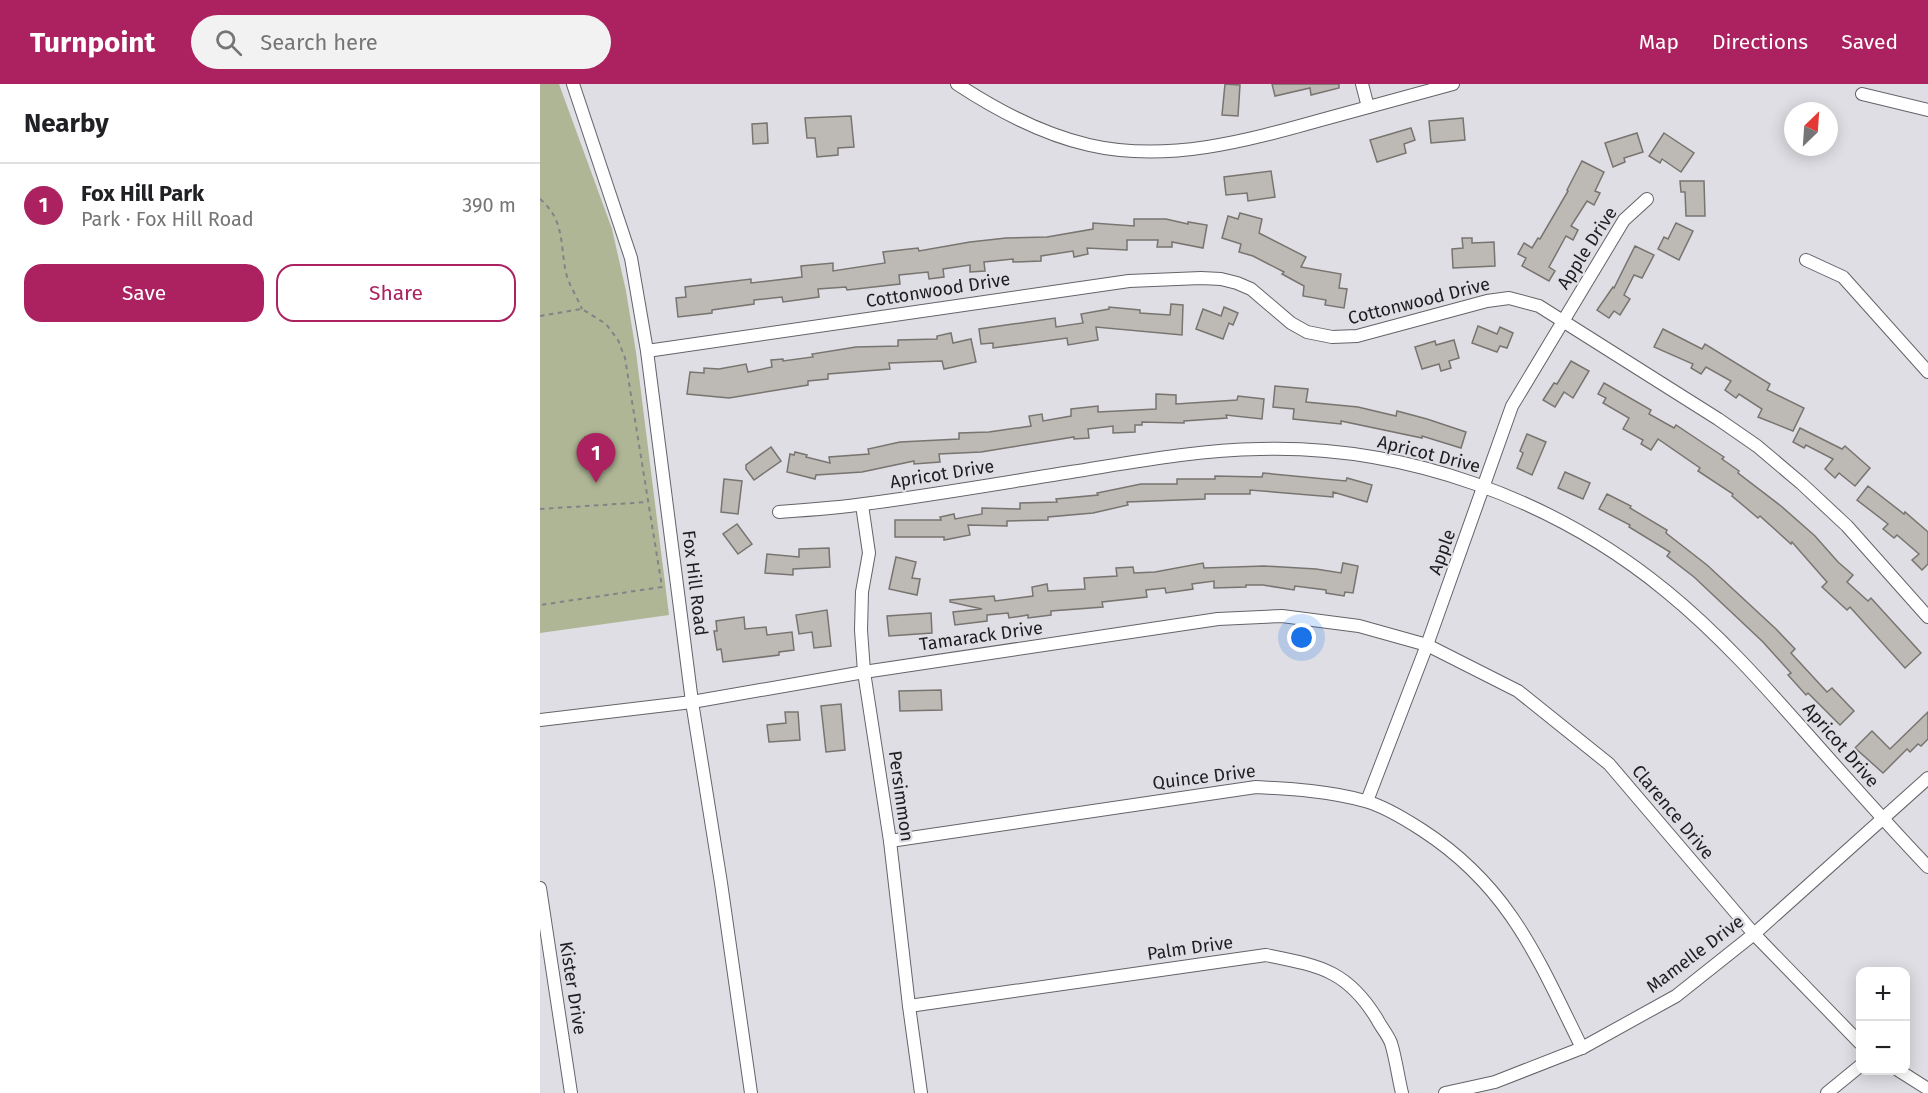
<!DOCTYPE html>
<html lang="en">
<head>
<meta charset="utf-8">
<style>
	:root { --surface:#fff; --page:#f2f2f2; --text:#202124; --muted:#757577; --line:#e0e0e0; --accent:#ac2160 }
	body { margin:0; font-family:"Fira Sans",sans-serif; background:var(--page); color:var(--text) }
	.controls { position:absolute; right:18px; bottom:18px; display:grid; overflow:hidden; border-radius:12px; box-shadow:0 3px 15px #0003 }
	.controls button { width:54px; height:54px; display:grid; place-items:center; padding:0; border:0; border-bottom:2px solid var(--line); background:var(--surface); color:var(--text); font:30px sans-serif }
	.compass { position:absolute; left:1244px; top:18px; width:54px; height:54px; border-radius:50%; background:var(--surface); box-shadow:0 3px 15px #0003; rotate:25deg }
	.you { position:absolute; left:762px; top:554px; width:21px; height:21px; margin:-15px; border:4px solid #fff; border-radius:50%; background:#1a73e8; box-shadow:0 0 0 9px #1a73e833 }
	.badge { display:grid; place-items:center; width:39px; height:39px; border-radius:50%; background:var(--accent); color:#fff; font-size:20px; font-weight:700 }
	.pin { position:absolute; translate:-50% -50px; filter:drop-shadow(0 2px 3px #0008) }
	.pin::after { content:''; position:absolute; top:32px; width:21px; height:18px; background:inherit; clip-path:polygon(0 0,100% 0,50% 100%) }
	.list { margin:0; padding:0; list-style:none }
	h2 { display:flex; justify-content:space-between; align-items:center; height:78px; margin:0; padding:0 24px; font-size:26px }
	h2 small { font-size:20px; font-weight:400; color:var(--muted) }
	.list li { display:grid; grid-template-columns:39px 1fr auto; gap:18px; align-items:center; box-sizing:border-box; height:84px; padding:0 24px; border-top:2px solid var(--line) }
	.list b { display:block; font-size:22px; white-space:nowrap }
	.list p { margin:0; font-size:20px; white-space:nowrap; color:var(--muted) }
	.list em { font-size:20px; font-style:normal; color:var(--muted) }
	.actions { display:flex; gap:12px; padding:18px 24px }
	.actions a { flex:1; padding:14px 0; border:2px solid var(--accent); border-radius:18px; text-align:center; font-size:21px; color:var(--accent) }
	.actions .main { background:var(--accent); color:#fff }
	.icon { flex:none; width:33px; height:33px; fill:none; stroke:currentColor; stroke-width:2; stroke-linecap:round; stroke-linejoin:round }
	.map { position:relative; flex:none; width:1388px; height:1009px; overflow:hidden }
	header { display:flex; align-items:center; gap:36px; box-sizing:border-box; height:84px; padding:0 30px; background:var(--accent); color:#fff }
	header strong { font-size:28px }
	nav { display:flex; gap:33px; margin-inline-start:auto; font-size:21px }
	.search { width:420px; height:54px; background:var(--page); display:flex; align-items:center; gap:15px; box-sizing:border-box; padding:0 21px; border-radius:33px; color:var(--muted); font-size:22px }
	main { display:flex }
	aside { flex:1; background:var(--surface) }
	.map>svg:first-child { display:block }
	.green { fill:#afb695 }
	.building { fill:#bdb9b4; stroke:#787470; stroke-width:1.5 }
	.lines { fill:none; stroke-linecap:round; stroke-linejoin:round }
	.minor-casing { stroke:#636469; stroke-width:14 }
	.path { stroke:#838387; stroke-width:2; stroke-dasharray:4.5 4.5; stroke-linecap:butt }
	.minor { stroke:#fff; stroke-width:12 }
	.labels { text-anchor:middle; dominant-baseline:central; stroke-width:4.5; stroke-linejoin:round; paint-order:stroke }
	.street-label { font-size:18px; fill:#1e1e20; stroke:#dedee4 }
</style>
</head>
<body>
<header>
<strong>Turnpoint</strong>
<div class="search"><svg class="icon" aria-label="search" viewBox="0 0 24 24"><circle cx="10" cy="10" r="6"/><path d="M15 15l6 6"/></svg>Search here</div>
<nav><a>Map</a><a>Directions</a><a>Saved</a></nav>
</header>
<main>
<aside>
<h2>Nearby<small></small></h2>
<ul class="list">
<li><span class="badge">1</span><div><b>Fox Hill Park</b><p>Park · Fox Hill Road</p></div><em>390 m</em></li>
</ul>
<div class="actions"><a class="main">Save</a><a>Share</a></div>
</aside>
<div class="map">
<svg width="1388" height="1009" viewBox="0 0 1388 1009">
	<rect width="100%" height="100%" fill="#dedee4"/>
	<path class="green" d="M0 0H19L72 145 86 207 96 268 129 531 0 549Z"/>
	<g class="building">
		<path d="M685 0 700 1 698 32 682 31Z"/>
		<path d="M732 0H799V4L771 11 770 4 735 12Z"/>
		<path d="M311 32 314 63 298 64V71L277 73 275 54H267L265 34Z"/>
		<path d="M923 34 925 56 891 59 889 37Z"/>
		<path d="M227 39 228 59 213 60 212 40Z"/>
		<path d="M871 44 875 56 864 60 866 69 837 78 830 56Z"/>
		<path d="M1097 49 1103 68 1084 74 1085 78 1073 83 1065 59Z"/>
		<path d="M1124 49 1154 69 1141 88 1122 75 1120 79 1109 72Z"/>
		<path d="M1042 77 1064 88 1055 107 1060 109 1054 121 1047 117 1031 142 1038 146 1033 156 1026 152 1009 183 1015 187 1009 197 982 182 986 174 978 170 984 159 992 164 998 154 1000 155 1028 107 1027 106Z"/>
		<path d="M731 87 735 113 708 117 707 109 686 111 684 93Z"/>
		<path d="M1140 97H1164L1165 132H1146L1145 108H1141Z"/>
		<path d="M700 129 722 135 719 149 766 173 761 183 801 190 799 204 807 205 804 224 785 221 786 216 763 212 764 202 742 190 744 188 713 172 699 168 701 160 682 154 688 132 698 135Z"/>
		<path d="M594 135H626L648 140V138L667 141 663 164 632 158V163H617L618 156H587V166L547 164 548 170 534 173 533 167 501 172V177L473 178V175L444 178 445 187 430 188V181L403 185 404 193 389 195 388 188 359 191 360 200 307 206 306 203 278 205 279 213 243 218 242 213 214 216V220L172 226V229L138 233 136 214 146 213 145 203 211 195V199L262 193 261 182 293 179V187L345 179 343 168 378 164 379 167 430 158 466 154 507 153 553 145V139L594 142Z"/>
		<path d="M1136 139 1153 147 1139 176 1118 165 1124 153 1128 155Z"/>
		<path d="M922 154H932V159L954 158 955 182 913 184 912 165 923 164Z"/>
		<path d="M1095 162 1114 171 1102 194 1094 191 1084 211 1090 215 1080 231 1074 227 1069 234 1057 226 1073 203 1074 204Z"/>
		<path d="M631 220 643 221 642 251 556 243 558 256 528 261 527 254 453 264V259L441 260 439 245 515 234 516 243 543 239 541 230 569 225V223L600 226V229L630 231Z"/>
		<path d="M684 223 698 229 693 241 689 239 683 255 656 245 663 225 681 232Z"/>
		<path d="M938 242 957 250 960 243 973 249 967 264 960 262 957 268 932 259Z"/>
		<path d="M1123 245 1162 265 1165 260 1230 300 1227 306 1264 324 1253 347 1218 333 1222 325 1199 310 1196 314 1185 306 1191 297 1166 283 1161 290 1151 284 1153 280 1114 263Z"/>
		<path d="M411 249 413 259 431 255 436 278 404 285 402 277 349 279 350 285 288 290V295L268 297V301L189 314 147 310 150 288 164 289V284L179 285 206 280 208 288 232 283 231 276 243 275V277L273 273 272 270 316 263 358 262V256L397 255V252Z"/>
		<path d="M914 256 919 274 909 277 911 284 901 287 899 280 882 285 875 263 895 257 896 261Z"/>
		<path d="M1031 277 1049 287 1033 314 1024 308 1015 323 1003 316 1014 299 1017 300Z"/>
		<path d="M1064 299 1111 326 1109 330 1134 344 1136 341 1184 373 1182 375 1199 387 1198 389 1241 422 1275 452 1298 478 1313 491 1307 498 1328 517 1331 514 1381 569 1365 584 1310 523 1307 526 1282 503 1287 498 1252 458 1251 460 1220 432 1218 434 1192 412 1193 410 1158 387 1160 384 1118 355 1111 366 1101 360 1103 356 1083 345 1089 334 1063 319 1066 314 1058 310Z"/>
		<path d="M735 302 768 305 766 318 818 323 856 332 857 327 887 335 926 348 921 364 882 352V354L801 337V340L753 335 754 325 733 323Z"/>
		<path d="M616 310 636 311V320L697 316 698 312 724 315 722 335 686 331 687 334 644 337V339L602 338V341H595V348L573 349V342L548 345 549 354 534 355V353L441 368 399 370 400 378 374 380V377L322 388 276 391 275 395 247 388 250 370 254 371 255 368 267 371 266 373 290 379 289 373 329 370 328 365 360 358 419 355V349L449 348 491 342 489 332 502 330 503 337 531 332V325L558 322V328L616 325Z"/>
		<path d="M1260 344 1302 365 1305 362 1330 384 1315 402 1299 389 1295 394 1285 385 1293 375 1266 361 1264 364 1253 358Z"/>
		<path d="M987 350 1006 358 992 391 977 384 983 369 980 367Z"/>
		<path d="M231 363 241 377 214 396 206 385V381Z"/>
		<path d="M1025 388 1050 399 1043 415 1018 404Z"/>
		<path d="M723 389 806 397 807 394 832 401 827 418 793 408V413L710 406V410H665V415L587 418 588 421 553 429 508 433V436L467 437V442L428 441 430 451 404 456V453H355V436H401L400 433 414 430 415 435 442 430V424L480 425V419L517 418 516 415 558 411 557 409 601 400H637V395H675V392L722 393Z"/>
		<path d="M184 395 202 397 198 430 181 428Z"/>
		<path d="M1328 402 1364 430 1365 428 1388 448V480L1382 486 1372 476 1379 470 1357 451 1354 454 1343 445 1348 440 1317 416Z"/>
		<path d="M1067 410 1091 422 1090 424 1127 446 1126 449 1167 481 1236 545 1255 565 1251 569 1287 608 1292 604 1314 627 1300 641 1268 609 1266 611 1248 591 1251 589 1223 558 1154 493 1127 472 1130 468 1089 443 1090 441 1059 425Z"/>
		<path d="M197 440 212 460 198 470 183 450Z"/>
		<path d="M289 464 290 483 253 485V491L225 489 227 470 259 473V465Z"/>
		<path d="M356 473 376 478 372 494 380 495 377 511 349 505Z"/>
		<path d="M663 479 664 484 724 482 776 485 801 489 803 479 818 482 813 509 805 508 804 512 786 509V506L755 502 754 506 723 501H706V503L674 504V497L652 500 653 505 626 509 625 504 606 506 607 513 562 518 563 523 511 527V531L488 534V531L469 534 468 529 447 531V537L415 541 413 528 442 525 410 518V516L454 512 455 517 493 512 492 503 507 500 508 507 545 505 544 494 577 492 576 484 593 483 594 489 615 488Z"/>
		<path d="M287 526 291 562 274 564 272 548 259 550 256 531Z"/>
		<path d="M391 529 392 549 349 552 347 532Z"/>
		<path d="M204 533 205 545 226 543 227 551 252 548 254 566 239 568V571L183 578 181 565 177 566 174 547H177L176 537Z"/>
		<path d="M401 606 402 626 360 627 359 607Z"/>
		<path d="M301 620 305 666 286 668 281 622Z"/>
		<path d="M245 628H258L260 656 229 658 227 641 246 639Z"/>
		<path d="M1388 628V655L1381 662 1378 660 1370 668 1367 665 1343 689 1315 664 1332 647 1350 665Z"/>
	</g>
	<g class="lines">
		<defs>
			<g id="minor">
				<path d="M33 0 91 174 107 267 152 618 181 799 211 1009"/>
				<path d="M417 0C458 27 501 50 549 61 627 79 706 57 781 36 825 24 869 12 913 0"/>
				<path d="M822 0 828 23"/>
				<path d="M1322 10 1388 26"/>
				<path d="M1266 176 1303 193 1388 288"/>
				<path d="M107 267 589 197 661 194 681 195 697 199 711 205 751 239 767 248 792 253 817 252 947 217 969 214 999 222 1178 335 1217 362 1262 400 1307 442 1388 533"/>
				<path d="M322 421 329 469 322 508 321 546 324 588 350 757 369 922 381 1009"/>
				<path d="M239 428C267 426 296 424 324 420 393 411 462 399 531 388 594 378 656 366 720 365 866 361 1014 415 1126 507 1179 550 1224 601 1269 652 1308 696 1347 740 1388 783"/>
				<path d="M0 636 152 618 324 588 678 535 742 532 819 542 887 561 978 607 1069 680 1214 850 1320 959"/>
				<path d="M827 717 887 561 972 322 1084 136 1107 115"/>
				<path d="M350 757 716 703C753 705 789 707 825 717 844 722 865 735 882 746 970 803 998 875 1042 964"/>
				<path d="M0 804 31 1009"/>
				<path d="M369 922 726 871C780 882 807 886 837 935 841 943 848 951 851 959 856 975 858 993 862 1009"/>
				<path d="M1358 986 1388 1005"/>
				<path d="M905 1009 955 998 1042 964 1136 912 1214 850 1388 694"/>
				<path d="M1287 1009 1320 982"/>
			</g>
		</defs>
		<use href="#minor" class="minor-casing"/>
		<g class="path">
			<path d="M0 115C25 136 20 161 26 189 29 201 37 213 42 225"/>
			<path d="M0 232 42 225 66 240 78 256 85 274 122 503 0 521"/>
			<path d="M0 425 108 418"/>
		</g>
		<use href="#minor" class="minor"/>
	</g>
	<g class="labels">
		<g class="street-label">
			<text transform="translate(1047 164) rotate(-57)">Apple Drive</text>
			<text transform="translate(398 206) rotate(-9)">Cottonwood Drive</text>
			<text transform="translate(879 217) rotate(-14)">Cottonwood Drive</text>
			<text transform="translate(889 370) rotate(14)">Apricot Drive</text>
			<text transform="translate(402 390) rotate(-9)">Apricot Drive</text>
			<text transform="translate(902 468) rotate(-70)">Apple</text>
			<text transform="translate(155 499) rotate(83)">Fox Hill Road</text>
			<text transform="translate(441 552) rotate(-8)">Tamarack Drive</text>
			<text transform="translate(1301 661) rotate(49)">Apricot Drive</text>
			<text transform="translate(664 693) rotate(-7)">Quince Drive</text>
			<text transform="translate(361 712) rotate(82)">Persimmon</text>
			<text transform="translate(1133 728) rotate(50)">Clarence Drive</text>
			<text transform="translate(650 864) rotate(-8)">Palm Drive</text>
			<text transform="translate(1155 870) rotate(-37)">Mamelle Drive</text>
			<text transform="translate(33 904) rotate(81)">Kister Drive</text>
		</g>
	</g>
</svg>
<div class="controls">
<button>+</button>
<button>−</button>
</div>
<svg class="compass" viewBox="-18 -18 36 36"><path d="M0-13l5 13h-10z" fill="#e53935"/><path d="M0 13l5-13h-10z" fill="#757577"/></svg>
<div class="you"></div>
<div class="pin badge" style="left:56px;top:399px">1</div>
</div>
</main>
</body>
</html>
